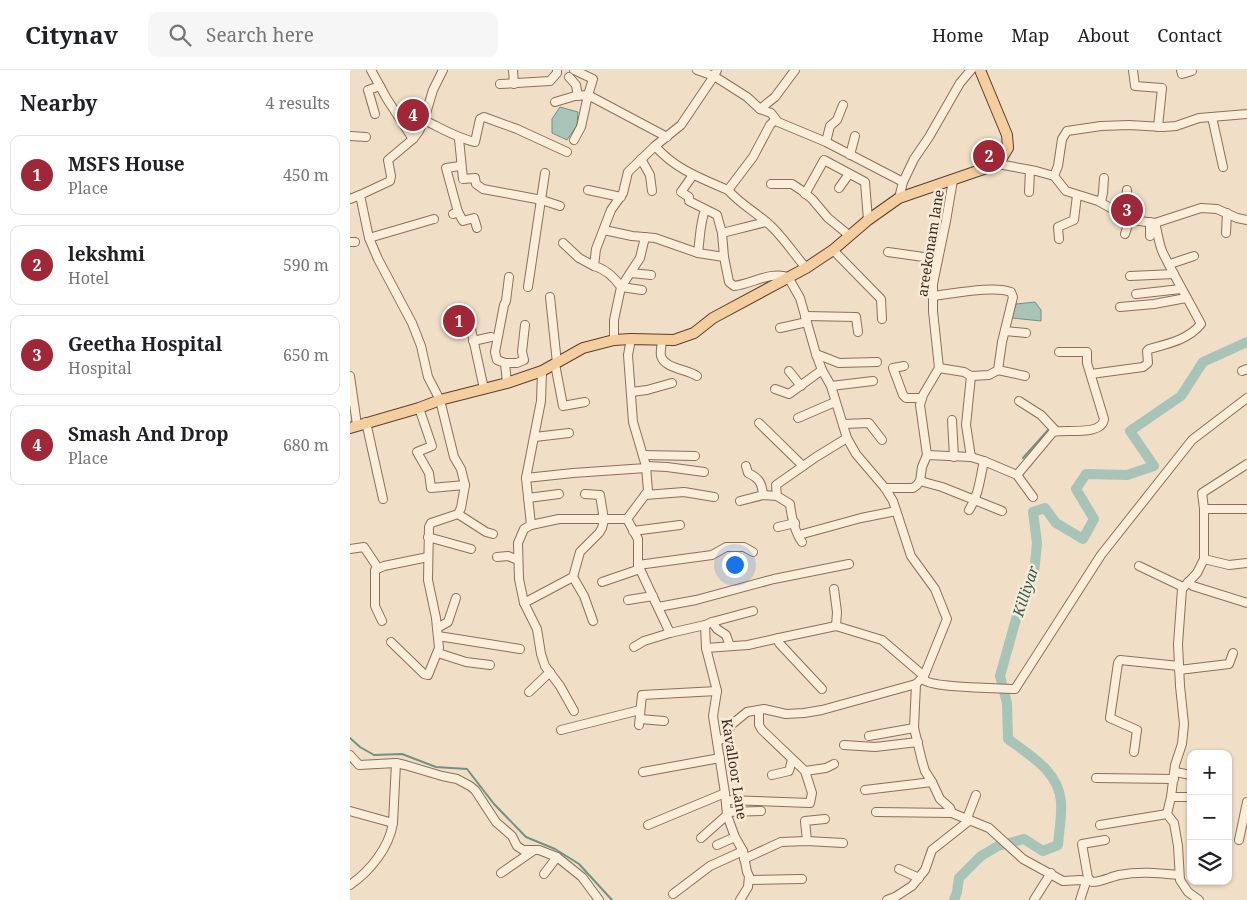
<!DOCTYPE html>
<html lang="en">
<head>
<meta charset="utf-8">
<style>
	:root { --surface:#fff; --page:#f6f6f6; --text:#202124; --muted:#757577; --line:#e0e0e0; --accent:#9e2837 }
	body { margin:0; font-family:"Noto Serif",serif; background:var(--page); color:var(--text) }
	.controls { position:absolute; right:15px; bottom:15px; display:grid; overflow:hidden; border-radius:10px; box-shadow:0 1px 4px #0004 }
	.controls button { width:45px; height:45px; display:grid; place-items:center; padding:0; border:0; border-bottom:1px solid var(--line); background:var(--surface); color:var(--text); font:25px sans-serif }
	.you { position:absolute; left:384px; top:494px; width:18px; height:18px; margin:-12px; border:4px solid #fff; border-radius:50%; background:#1a73e8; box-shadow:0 0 0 8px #1a73e833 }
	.badge { display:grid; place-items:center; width:32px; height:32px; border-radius:50%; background:var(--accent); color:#fff; font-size:16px; font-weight:700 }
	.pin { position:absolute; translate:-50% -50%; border:2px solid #fff; box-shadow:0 1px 5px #0006 }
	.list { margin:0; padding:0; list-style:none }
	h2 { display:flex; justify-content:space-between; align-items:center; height:65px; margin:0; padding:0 20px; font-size:21px }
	h2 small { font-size:16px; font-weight:400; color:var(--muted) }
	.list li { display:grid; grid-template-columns:32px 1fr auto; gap:15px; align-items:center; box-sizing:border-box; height:80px; margin:0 10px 10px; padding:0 10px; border:1px solid var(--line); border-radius:10px }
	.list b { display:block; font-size:19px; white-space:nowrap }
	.list p { margin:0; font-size:16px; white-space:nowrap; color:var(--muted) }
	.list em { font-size:16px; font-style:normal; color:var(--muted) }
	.icon { flex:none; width:28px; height:28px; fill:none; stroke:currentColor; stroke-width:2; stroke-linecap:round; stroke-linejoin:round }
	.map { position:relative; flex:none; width:897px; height:830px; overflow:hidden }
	header { display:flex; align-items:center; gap:30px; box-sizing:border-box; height:70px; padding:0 25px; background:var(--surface); border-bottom:1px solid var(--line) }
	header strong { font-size:24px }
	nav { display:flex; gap:28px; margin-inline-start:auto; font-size:18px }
	.search { width:350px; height:45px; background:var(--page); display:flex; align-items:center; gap:12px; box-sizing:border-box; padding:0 18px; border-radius:10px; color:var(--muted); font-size:19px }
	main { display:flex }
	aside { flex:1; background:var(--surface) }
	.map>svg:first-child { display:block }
	.water { fill:#a8c4b8; stroke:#6e9385 }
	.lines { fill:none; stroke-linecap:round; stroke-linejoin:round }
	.stream { stroke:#6e9385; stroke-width:2 }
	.river { stroke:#a8c4b8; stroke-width:10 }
	.minor-casing { stroke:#8c6f5b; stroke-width:10 }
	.major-casing { stroke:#5a3e2f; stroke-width:12 }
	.minor { stroke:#faedda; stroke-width:8 }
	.major { stroke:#f4ce9e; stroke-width:10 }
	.labels { text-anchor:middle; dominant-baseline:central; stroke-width:5; stroke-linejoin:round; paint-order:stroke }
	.street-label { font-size:14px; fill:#3c2a1f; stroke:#f7ead6 }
	.water-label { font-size:15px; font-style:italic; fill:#2e5c54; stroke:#f7ead6 }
</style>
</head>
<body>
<header>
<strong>Citynav</strong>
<div class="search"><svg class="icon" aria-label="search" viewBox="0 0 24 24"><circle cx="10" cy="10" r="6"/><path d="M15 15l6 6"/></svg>Search here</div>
<nav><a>Home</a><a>Map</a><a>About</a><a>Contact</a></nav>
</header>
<main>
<aside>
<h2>Nearby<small>4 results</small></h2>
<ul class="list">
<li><span class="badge">1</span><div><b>MSFS House</b><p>Place</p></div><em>450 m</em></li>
<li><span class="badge">2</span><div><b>lekshmi</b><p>Hotel</p></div><em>590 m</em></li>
<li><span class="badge">3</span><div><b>Geetha Hospital</b><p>Hospital</p></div><em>650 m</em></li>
<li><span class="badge">4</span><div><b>Smash And Drop</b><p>Place</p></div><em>680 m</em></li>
</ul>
</aside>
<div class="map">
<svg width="897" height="830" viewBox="0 0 897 830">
	<rect width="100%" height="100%" fill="#f0dfc6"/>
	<g class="water">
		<path d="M210 37 228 42 227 55 217 70 202 63V49Z"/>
		<path d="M685 232 691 240V251L662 248 666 234Z"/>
	</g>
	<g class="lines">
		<g class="stream">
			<path d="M673 388 700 358"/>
			<path d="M0 668 10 677 24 685 52 684 86 697 117 699 144 734 176 767 205 779 229 794 262 830"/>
		</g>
		<path class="river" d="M604 830 607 822 609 808 631 786 648 776 674 769 693 781 708 775C709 761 712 746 711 732 709 702 681 686 658 669L657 633 650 606 666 549 684 504 687 473 683 442 695 438 706 453 733 469 744 449 726 419 736 404 777 405 804 396 780 361 831 326 853 292 897 272"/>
		<defs>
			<g id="minor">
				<path d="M21 0 37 29 63 69"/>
				<path d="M163 0 164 14"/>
				<path d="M224 0 243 9 238 25 317 67"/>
				<path d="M347 0 364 6 367 0"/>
				<path d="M783 0 785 16 812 18 808 57"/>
				<path d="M831 0 832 4 842 1"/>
				<path d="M219 7 226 15 228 26"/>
				<path d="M150 14 200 11 207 3V0"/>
				<path d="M205 32 225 26 238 25 231 57 224 70"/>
				<path d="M410 39 421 43 428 52 476 72 553 112"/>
				<path d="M25 44 18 20 30 16"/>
				<path d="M862 47 873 97"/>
				<path d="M74 50C91 58 107 68 125 72L130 49 134 47 167 59 217 82"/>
				<path d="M0 66 16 67"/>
				<path d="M109 69 113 109 125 108 126 114 133 119 192 130 210 136"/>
				<path d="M476 72 480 56 487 50 493 35"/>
				<path d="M305 76C325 99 350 108 378 120 391 135 409 144 423 158 435 170 445 185 456 198"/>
				<path d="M500 85 505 66"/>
				<path d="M291 89 300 105 302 121"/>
				<path d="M648 94 686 101 704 106 716 121 748 131 782 150 805 153 851 138 867 139 887 148 897 150"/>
				<path d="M343 105 331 122 339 127V131L367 145 372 163"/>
				<path d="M704 106 708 96 712 69 717 61 751 56 779 55 813 57 826 56 849 48 897 44"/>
				<path d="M421 114H442L451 120 462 129 478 148 500 166"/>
				<path d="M489 118 499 104"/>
				<path d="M238 120 271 127"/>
				<path d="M378 120 403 87 420 55 425 50"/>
				<path d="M679 122 680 100"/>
				<path d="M455 124 474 90 515 112 518 150"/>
				<path d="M549 128 553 112 564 89 579 67 610 13 621 0"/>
				<path d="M0 129 10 125"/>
				<path d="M751 132 753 123 754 108"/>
				<path d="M108 142 113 151 124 148 127 158"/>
				<path d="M103 144 108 142 96 98 110 96"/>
				<path d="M776 147 777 120"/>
				<path d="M254 160 282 166 305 168 348 183 374 187 379 212 384 216C402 214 420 201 438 207L450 228 466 284 472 300 481 316 497 368 506 384 535 418 543 431 561 486 585 519 597 549 574 606 566 614 564 658 572 691 575 701 582 712 590 729 600 738 602 743 639 758 673 789 713 811 731 810 736 812 738 808 742 812C752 812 760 807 769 805 790 801 808 803 828 805"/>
				<path d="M876 163 877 143"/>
				<path d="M775 164 780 149"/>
				<path d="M800 166V152"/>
				<path d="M19 168 84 149"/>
				<path d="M709 169 708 157 724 150 727 125"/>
				<path d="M0 172H5"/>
				<path d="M213 173 229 188 244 196"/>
				<path d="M483 180 531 229 532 249"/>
				<path d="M538 182 588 189"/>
				<path d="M348 183C350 168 350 153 355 140"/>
				<path d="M374 187 372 163 416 152"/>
				<path d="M820 194 844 186"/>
				<path d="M281 203 301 205"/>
				<path d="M780 206 824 204"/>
				<path d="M178 217 195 103"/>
				<path d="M292 220 271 217 290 188 295 167"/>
				<path d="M786 224 831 219"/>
				<path d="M582 226C602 224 644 215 661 222L663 227 652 272 648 300 639 305 621 306"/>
				<path d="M200 227 207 293"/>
				<path d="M770 237 804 234 836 228"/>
				<path d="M455 246 506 247 508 262"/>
				<path d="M430 258 457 252"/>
				<path d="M121 259 134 319"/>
				<path d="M655 261 676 263"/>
				<path d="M281 269 278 285 283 352 296 396 298 421 277 449 288 469V495L320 563 355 555 356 578 367 621 363 646 375 723 377 745 385 767 393 781 397 802 399 806 398 817 390 830"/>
				<path d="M312 269C312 274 310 282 311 286 315 299 337 299 347 306"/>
				<path d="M264 270V250L271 217C264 207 256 199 244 196L246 179 261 140 273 123 278 102 305 76 331 55 364 6 397 27 410 39 425 27 445 0"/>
				<path d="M123 271 141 267"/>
				<path d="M466 284 489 293 527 292"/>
				<path d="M155 293H167L174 290 172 282 175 255"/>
				<path d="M205 294 213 336 235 332"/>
				<path d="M554 296 543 298 553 325 556 328H572"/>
				<path d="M589 298 614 302 621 306 616 355 621 387"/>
				<path d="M648 300 675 306"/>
				<path d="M192 301 191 331 176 408 181 455 209 449H277"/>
				<path d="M439 301 451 316"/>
				<path d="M892 301 897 299"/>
				<path d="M741 304 793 297 798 293 797 281 799 279C817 274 838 270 851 254 839 231 826 209 815 187 809 178 808 163 805 153"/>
				<path d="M0 306 7 355"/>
				<path d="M157 313 155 293 147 290 145 282 154 235 156 231 159 207"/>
				<path d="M481 316 523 311"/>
				<path d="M425 319 439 324 472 300"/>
				<path d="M281 322 297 320 322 313"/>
				<path d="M669 331 691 345 706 361"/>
				<path d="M69 338 82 376 67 382 79 403 81 418 115 415"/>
				<path d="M448 348 485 332"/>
				<path d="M602 350 604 387"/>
				<path d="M16 352 33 429"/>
				<path d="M409 353 453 396"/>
				<path d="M493 354 519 353 532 370"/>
				<path d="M185 367 219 363"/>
				<path d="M293 385 345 386"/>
				<path d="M577 385 570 335 573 325 589 298 583 241V214L596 151 603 110"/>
				<path d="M296 396 317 397 354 402"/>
				<path d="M396 396 398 403C409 408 412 413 413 425"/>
				<path d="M667 405 703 362C716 359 752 366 754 349L737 293V282H709"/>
				<path d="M176 408 223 403 296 398"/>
				<path d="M570 411 592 417 652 441"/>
				<path d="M535 418H563L567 415 570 411 572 397 577 385 621 387 634 391 667 405 683 427"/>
				<path d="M295 425 334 422 364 427"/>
				<path d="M178 428 209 424"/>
				<path d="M390 431 413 425 427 426"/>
				<path d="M854 439H897"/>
				<path d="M619 440C629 425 630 408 634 391"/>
				<path d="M108 444 136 462 143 464"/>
				<path d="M181 455 174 459 168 473 169 509 174 533 187 559 191 584 195 596 210 616 224 641"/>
				<path d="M428 457 445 453"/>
				<path d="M283 461 330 455"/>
				<path d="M449 465 511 448 546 441"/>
				<path d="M78 467 121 479"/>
				<path d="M452 472C445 463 441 445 440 434L427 426 426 415 466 387 497 368"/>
				<path d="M0 479 14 477 28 498"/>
				<path d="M147 487 158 486 168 490"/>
				<path d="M854 489V439L852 423 897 394"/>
				<path d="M288 495 362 485 376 477H394L403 482"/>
				<path d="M789 496 833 517"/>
				<path d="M223 507 234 526 243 551"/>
				<path d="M252 512 290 499"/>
				<path d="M838 512 843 516 897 533"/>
				<path d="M484 519 487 542 486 556"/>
				<path d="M278 530 303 526"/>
				<path d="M174 533 223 507 230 482 249 463 252 458 254 450 250 425 235 424"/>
				<path d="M308 537 346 530 424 509 499 494"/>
				<path d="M32 551 25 536V500L34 496 78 487"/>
				<path d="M362 552 367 559 376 565 380 576"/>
				<path d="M355 555 362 552 403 541"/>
				<path d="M87 558 98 552 106 528"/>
				<path d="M88 566 170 579"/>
				<path d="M429 568 486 556 532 570 574 606V610C583 618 650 618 665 619L751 485 842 370 897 328"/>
				<path d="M41 572 74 604 78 605 89 578 86 548 78 510 79 457 81 453 108 444 111 438 115 415 111 399 104 387 90 330 78 307 71 276 62 253 28 189 19 168 10 125 40 111 41 106 38 90 63 69 69 61 74 50 83 20 93 0"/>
				<path d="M284 577 294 571 320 563"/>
				<path d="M356 578 398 575 429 568V573L472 619"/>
				<path d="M88 583 116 592 140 595"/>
				<path d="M829 600 879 594 883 583"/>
				<path d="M179 622 200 602"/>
				<path d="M290 649 314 651"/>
				<path d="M289 655 292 625 367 621"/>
				<path d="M211 660 290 640"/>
				<path d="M519 666 564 658"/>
				<path d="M368 671 376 667 381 655 397 642 414 639 436 644 454 643 472 640 566 614"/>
				<path d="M494 675 525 677 568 672"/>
				<path d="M784 682 787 660 760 648 768 593 770 590 829 596"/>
				<path d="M0 685 9 695 46 693 55 695 92 706 107 709 120 716 125 720 146 752 162 766 167 776 173 780H189L207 787 232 807 249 830"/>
				<path d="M455 701 476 698 484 694"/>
				<path d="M293 702 370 688"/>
				<path d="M825 702 841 705"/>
				<path d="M422 705 439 701 442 690"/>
				<path d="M746 708 824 709"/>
				<path d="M515 720 582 712"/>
				<path d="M821 727H841"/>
				<path d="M376 730 460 733 462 723 455 701 412 660 409 655V640"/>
				<path d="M0 741 43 753 46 693"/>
				<path d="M377 742 411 741"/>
				<path d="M526 742 602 743"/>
				<path d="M617 748 626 725"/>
				<path d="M298 755 375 723"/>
				<path d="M750 755 817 744"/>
				<path d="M351 768 377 745"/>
				<path d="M889 770 897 732"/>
				<path d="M457 771 455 751 475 749"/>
				<path d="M367 775 385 767"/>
				<path d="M394 789 431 772 457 771 493 773"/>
				<path d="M549 799 569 808"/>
				<path d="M151 803 183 781"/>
				<path d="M194 804 207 787"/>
				<path d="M738 808 732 774 755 770"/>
				<path d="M400 810 452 809"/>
				<path d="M0 815C20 801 39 778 43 753"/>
				<path d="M323 824 360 796 393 781"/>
				<path d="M537 830 545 827 562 816 575 800 582 780 620 750"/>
				<path d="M684 830 701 803"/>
				<path d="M730 830 736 812"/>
				<path d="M849 830 838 822 830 810 828 776 824 753 817 744 821 727 825 695 832 674 834 654 830 616 828 574 832 519 847 503 854 489 879 495 897 493"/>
			</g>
			<path id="major" d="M0 358 69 338 90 330 157 313 192 301 233 278 264 270 281 269 324 270 344 263 363 248 456 198 483 180 518 150 549 128 648 94 658 78 657 65 630 0"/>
		</defs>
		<use href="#minor" class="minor-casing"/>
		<use href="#major" class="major-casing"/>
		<use href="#minor" class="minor"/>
		<use href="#major" class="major"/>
	</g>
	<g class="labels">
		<g class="street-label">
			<text transform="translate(580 173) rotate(-81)">areekonam lane</text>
			<text transform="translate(385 699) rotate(81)">Kavalloor Lane</text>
		</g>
		<g class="water-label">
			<text transform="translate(675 521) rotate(-72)">Killiyar</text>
		</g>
	</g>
</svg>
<div class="controls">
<button>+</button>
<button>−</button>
<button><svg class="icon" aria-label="layers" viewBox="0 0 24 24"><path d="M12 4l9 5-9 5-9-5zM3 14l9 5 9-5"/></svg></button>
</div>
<div class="you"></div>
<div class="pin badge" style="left:109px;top:251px">1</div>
<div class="pin badge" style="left:639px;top:86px">2</div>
<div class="pin badge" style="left:777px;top:140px">3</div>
<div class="pin badge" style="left:63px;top:45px">4</div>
</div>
</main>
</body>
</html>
